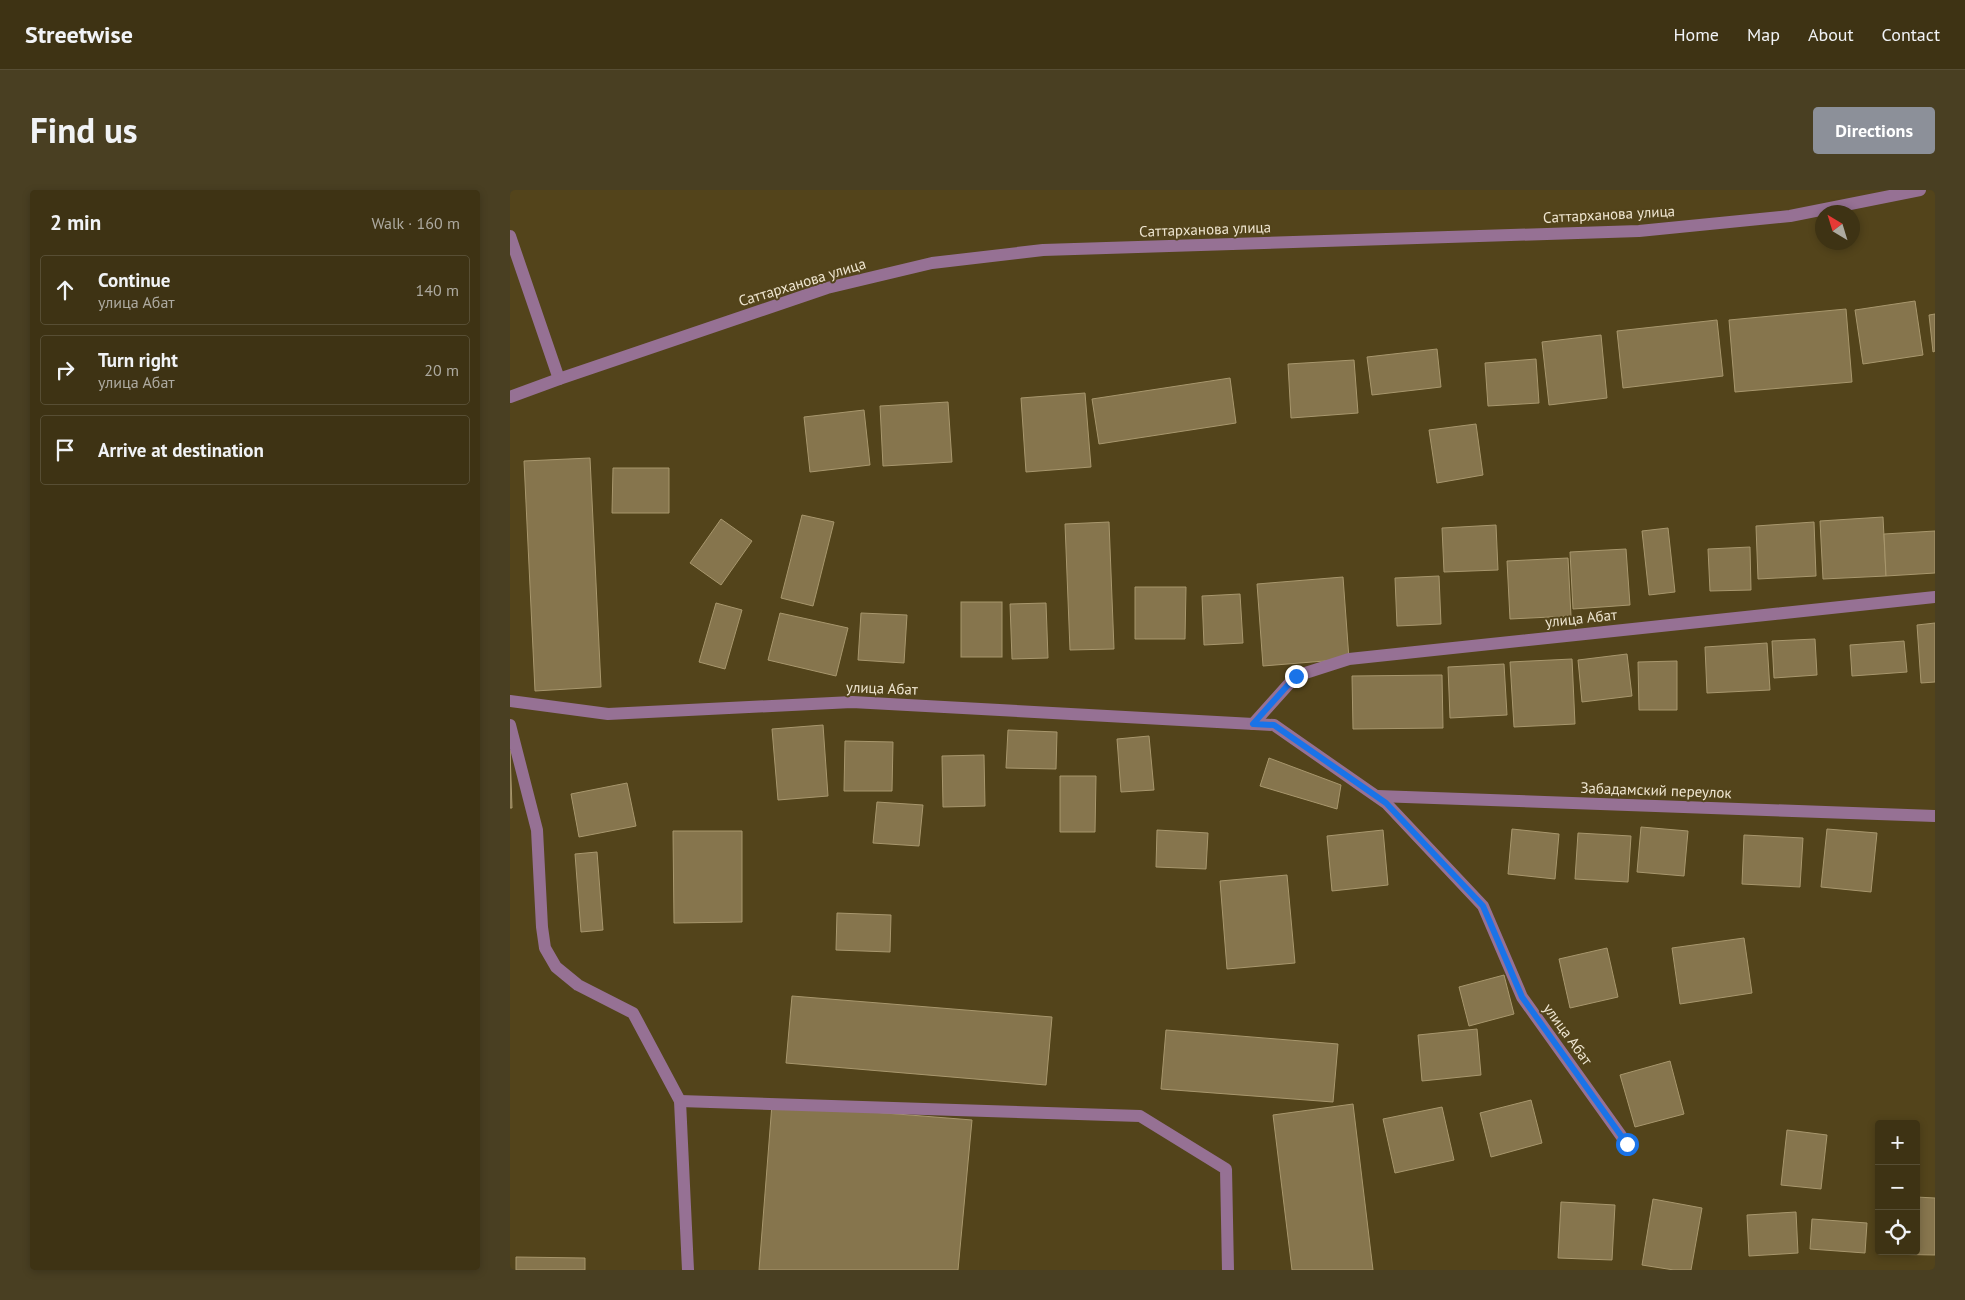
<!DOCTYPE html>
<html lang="en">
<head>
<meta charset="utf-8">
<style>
	:root { --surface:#3e3314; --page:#493f22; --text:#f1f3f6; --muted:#adaaa0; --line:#574e34; --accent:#8c9099 }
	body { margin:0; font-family:"PT Sans",sans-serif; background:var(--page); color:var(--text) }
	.controls { position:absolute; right:15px; bottom:15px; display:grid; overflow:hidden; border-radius:5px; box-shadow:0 2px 8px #0003 }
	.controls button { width:45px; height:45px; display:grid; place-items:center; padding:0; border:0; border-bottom:1px solid var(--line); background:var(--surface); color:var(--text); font:25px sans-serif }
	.compass { position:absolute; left:1305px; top:15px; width:45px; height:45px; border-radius:50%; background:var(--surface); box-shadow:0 2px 8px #0003; rotate:322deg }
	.stop { position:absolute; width:15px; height:15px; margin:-11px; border:4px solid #1a73e8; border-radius:50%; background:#fff }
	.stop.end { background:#1a73e8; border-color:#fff; box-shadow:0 1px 5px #0008 }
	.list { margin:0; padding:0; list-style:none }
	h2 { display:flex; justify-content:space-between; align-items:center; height:65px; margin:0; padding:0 20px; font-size:21px }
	h2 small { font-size:16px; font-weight:400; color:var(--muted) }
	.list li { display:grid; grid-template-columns:32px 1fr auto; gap:15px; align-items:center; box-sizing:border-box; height:70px; margin:0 10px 10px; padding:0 10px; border:1px solid var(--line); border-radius:5px }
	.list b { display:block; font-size:19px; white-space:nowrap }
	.list p { margin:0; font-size:16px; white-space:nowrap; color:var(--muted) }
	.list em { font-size:16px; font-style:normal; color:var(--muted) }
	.icon { flex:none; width:28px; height:28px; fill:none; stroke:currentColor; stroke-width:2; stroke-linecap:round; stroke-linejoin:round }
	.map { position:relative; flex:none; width:1425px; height:1080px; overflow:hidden; border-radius:5px }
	header { display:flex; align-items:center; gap:30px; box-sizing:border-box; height:70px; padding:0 25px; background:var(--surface); border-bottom:1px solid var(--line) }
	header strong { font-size:24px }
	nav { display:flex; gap:28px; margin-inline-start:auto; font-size:18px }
	.intro { display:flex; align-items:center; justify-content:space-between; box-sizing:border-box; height:120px; padding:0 30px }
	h1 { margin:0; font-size:35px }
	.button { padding:12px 22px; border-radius:5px; background:var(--accent); color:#fff; font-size:18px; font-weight:700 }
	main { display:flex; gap:30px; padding:0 30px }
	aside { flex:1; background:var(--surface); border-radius:5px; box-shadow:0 2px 8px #0003 }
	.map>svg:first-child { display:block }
	.building { fill:#86754d; stroke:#a8976d }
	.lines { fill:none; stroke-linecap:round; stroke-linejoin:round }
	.minor { stroke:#967194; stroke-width:12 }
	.route { stroke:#1a73e8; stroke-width:6 }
	.labels { text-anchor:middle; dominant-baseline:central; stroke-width:4; stroke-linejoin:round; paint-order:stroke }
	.street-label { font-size:15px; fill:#efe6d1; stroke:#53441b }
</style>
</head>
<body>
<header>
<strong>Streetwise</strong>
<nav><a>Home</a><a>Map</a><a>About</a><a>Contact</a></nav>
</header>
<div class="intro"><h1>Find us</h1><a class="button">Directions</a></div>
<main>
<aside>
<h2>2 min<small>Walk · 160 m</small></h2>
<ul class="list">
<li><svg class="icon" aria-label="ahead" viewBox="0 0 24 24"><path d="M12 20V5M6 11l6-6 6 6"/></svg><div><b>Continue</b><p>улица Абат</p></div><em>140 m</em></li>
<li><svg class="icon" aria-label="right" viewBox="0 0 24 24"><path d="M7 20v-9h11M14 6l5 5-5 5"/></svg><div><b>Turn right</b><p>улица Абат</p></div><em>20 m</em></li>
<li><svg class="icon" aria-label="arrive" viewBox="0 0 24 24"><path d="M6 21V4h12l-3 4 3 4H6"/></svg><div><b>Arrive at destination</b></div></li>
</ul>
</aside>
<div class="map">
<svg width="1425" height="1080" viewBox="0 0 1425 1080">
	<rect width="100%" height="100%" fill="#53441b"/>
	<g class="building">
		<path d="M1405 111 1413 165 1353 174 1345 120Z"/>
		<path d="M1336 119 1342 192 1225 202 1219 130Z"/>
		<path d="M1425 124V161L1423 162 1419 125Z"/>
		<path d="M1207 130 1213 186 1113 198 1107 141Z"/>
		<path d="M1091 145 1097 208 1039 215 1032 152Z"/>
		<path d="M927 159 931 197 862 205 857 167Z"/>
		<path d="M1026 169 1029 213 978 216 975 173Z"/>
		<path d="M844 170 848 223 781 228 778 174Z"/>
		<path d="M720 188 726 233 589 254 582 209Z"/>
		<path d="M575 203 581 277 516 282 511 208Z"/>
		<path d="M438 212 442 272 373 276 370 216Z"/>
		<path d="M354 220 360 275 300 282 294 227Z"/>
		<path d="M966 234 973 285 927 293 919 240Z"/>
		<path d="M80 268 91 497 25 501 14 271Z"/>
		<path d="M103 278H159V323H102Z"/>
		<path d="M292 325 324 332 303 416 271 408Z"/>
		<path d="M1373 327 1376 386 1313 389 1310 331Z"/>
		<path d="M211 329 242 351 211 395 180 373Z"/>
		<path d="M599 332 604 459 560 460 555 334Z"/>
		<path d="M1304 332 1306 386 1248 389 1246 336Z"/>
		<path d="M986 335 988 380 934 382 932 338Z"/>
		<path d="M1158 338 1165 402 1139 405 1132 341Z"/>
		<path d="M1425 341V383L1376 386 1374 344Z"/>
		<path d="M1240 357 1241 400 1200 401 1198 359Z"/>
		<path d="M1116 359 1120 415 1063 419 1060 362Z"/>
		<path d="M1058 368 1061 426 1000 429 997 371Z"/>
		<path d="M929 386 931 434 887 436 885 388Z"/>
		<path d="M833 387 839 469 753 476 747 394Z"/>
		<path d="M625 397H676L675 449H625Z"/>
		<path d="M730 404 733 453 694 455 692 406Z"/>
		<rect x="451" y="412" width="41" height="55"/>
		<path d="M206 413 232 420 215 479 189 472Z"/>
		<path d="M536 413 538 468 502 469 500 414Z"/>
		<path d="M270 423 338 438 326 486 258 470Z"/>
		<path d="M351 423 397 425 394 473 348 470Z"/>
		<path d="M1425 433V492L1411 493 1407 435Z"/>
		<path d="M1305 449 1307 485 1264 488 1262 451Z"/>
		<path d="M1394 451 1397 482 1342 486 1340 455Z"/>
		<path d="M1257 453 1260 500 1197 503 1195 457Z"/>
		<path d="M1117 464 1122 506 1072 512 1068 470Z"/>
		<path d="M1062 469 1065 534 1004 537 1000 472Z"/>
		<path d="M1167 471V520H1129L1128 472Z"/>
		<path d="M994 474 997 525 940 528 938 477Z"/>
		<path d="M932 485 933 538 843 539 842 486Z"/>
		<path d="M313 535 318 606 268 610 262 539Z"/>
		<path d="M498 540 547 542 546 579 496 578Z"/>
		<path d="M639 546 644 600 611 602 607 549Z"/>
		<path d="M335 551 383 552 382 601H334Z"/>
		<path d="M0 560 2 618H0Z"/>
		<path d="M474 565 475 616 433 617 432 566Z"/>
		<path d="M759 568 831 595 827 619 750 596Z"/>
		<path d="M550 586H586L585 642H550Z"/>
		<path d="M117 593 126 636 69 647 61 604Z"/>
		<path d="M367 612 413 615 409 656 363 653Z"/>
		<path d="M1131 637 1178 641 1174 686 1127 682Z"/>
		<path d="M1002 639 1049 644 1045 689 998 684Z"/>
		<path d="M1317 639 1367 643 1361 702 1311 697Z"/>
		<path d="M647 640 698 643 696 679 646 677Z"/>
		<path d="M873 640 878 695 822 701 817 646Z"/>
		<path d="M163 641H232V732L164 733Z"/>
		<path d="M1068 643 1121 646 1118 692 1065 689Z"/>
		<path d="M1234 645 1293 648 1290 697 1232 694Z"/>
		<path d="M87 662 93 740 71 742 65 664Z"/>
		<path d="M777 685 785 773 717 779 710 691Z"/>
		<path d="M327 723 381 725 380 762 326 760Z"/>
		<path d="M1234 748 1242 803 1170 814 1162 758Z"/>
		<path d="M1097 758 1108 807 1060 818 1049 769Z"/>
		<path d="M994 785 1004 824 959 836 949 797Z"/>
		<path d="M282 806 542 827 536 895 276 873Z"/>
		<path d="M967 839 971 885 912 891 908 845Z"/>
		<path d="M656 840 828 854 823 912 651 899Z"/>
		<path d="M1160 871 1174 924 1125 937 1110 885Z"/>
		<path d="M1021 910 1032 953 981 967 970 923Z"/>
		<path d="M262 914 462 930 448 1080H249Z"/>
		<path d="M843 914 863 1080H782L763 925Z"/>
		<path d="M932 917 944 970 885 983 873 929Z"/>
		<path d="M1277 940 1317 945 1311 999 1271 995Z"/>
		<path d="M1406 1007 1425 1008V1065L1370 1064V1061H1406Z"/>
		<path d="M1143 1009 1192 1018 1181 1080H1164L1132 1075Z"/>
		<path d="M1051 1012 1105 1015 1102 1070 1048 1068Z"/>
		<path d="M1286 1022 1288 1063 1239 1066 1237 1025Z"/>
		<path d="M1302 1029 1357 1033 1355 1063 1300 1059Z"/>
		<path d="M6 1067 75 1068V1080H6Z"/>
	</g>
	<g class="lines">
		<g class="minor">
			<path d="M0 46 49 189"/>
			<path d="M0 207 49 189 317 98 422 73 533 60 1129 41 1280 26 1410 0"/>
			<path d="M0 511 98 524 342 512 764 535 876 613 973 716 1012 807 1117 954"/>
			<path d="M743 534 786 486 839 469 1425 407"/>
			<path d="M0 535 27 640 32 737 35 758 46 777 68 795 123 823 170 911 178 1080"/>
			<path d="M867 606 1425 626"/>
			<path d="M170 911 630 926 716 979 718 1080"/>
		</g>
	</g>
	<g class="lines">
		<path class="route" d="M786 486 743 534 764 535 876 613 973 716 1012 807 1117 954"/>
	</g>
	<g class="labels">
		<g class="street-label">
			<text transform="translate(1099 24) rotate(-3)">Саттарханова улица</text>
			<text transform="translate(695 39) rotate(-2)">Саттарханова улица</text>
			<text transform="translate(292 92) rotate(-17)">Саттарханова улица</text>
			<text transform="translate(1071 428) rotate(-6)">улица Абат</text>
			<text transform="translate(372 498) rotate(2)">улица Абат</text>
			<text transform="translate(1146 600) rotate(2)">Забадамский переулок</text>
			<text transform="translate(1058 844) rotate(54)">улица Абат</text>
		</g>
	</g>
</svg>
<div class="controls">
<button>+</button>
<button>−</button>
<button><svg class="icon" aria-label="locate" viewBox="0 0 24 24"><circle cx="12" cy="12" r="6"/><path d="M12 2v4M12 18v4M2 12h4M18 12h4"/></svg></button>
</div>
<svg class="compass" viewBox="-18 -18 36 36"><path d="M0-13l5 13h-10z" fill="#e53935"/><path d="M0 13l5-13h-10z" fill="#adaaa0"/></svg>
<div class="stop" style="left:1117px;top:954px"></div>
<div class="stop end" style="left:786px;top:486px"></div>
</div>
</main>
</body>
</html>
